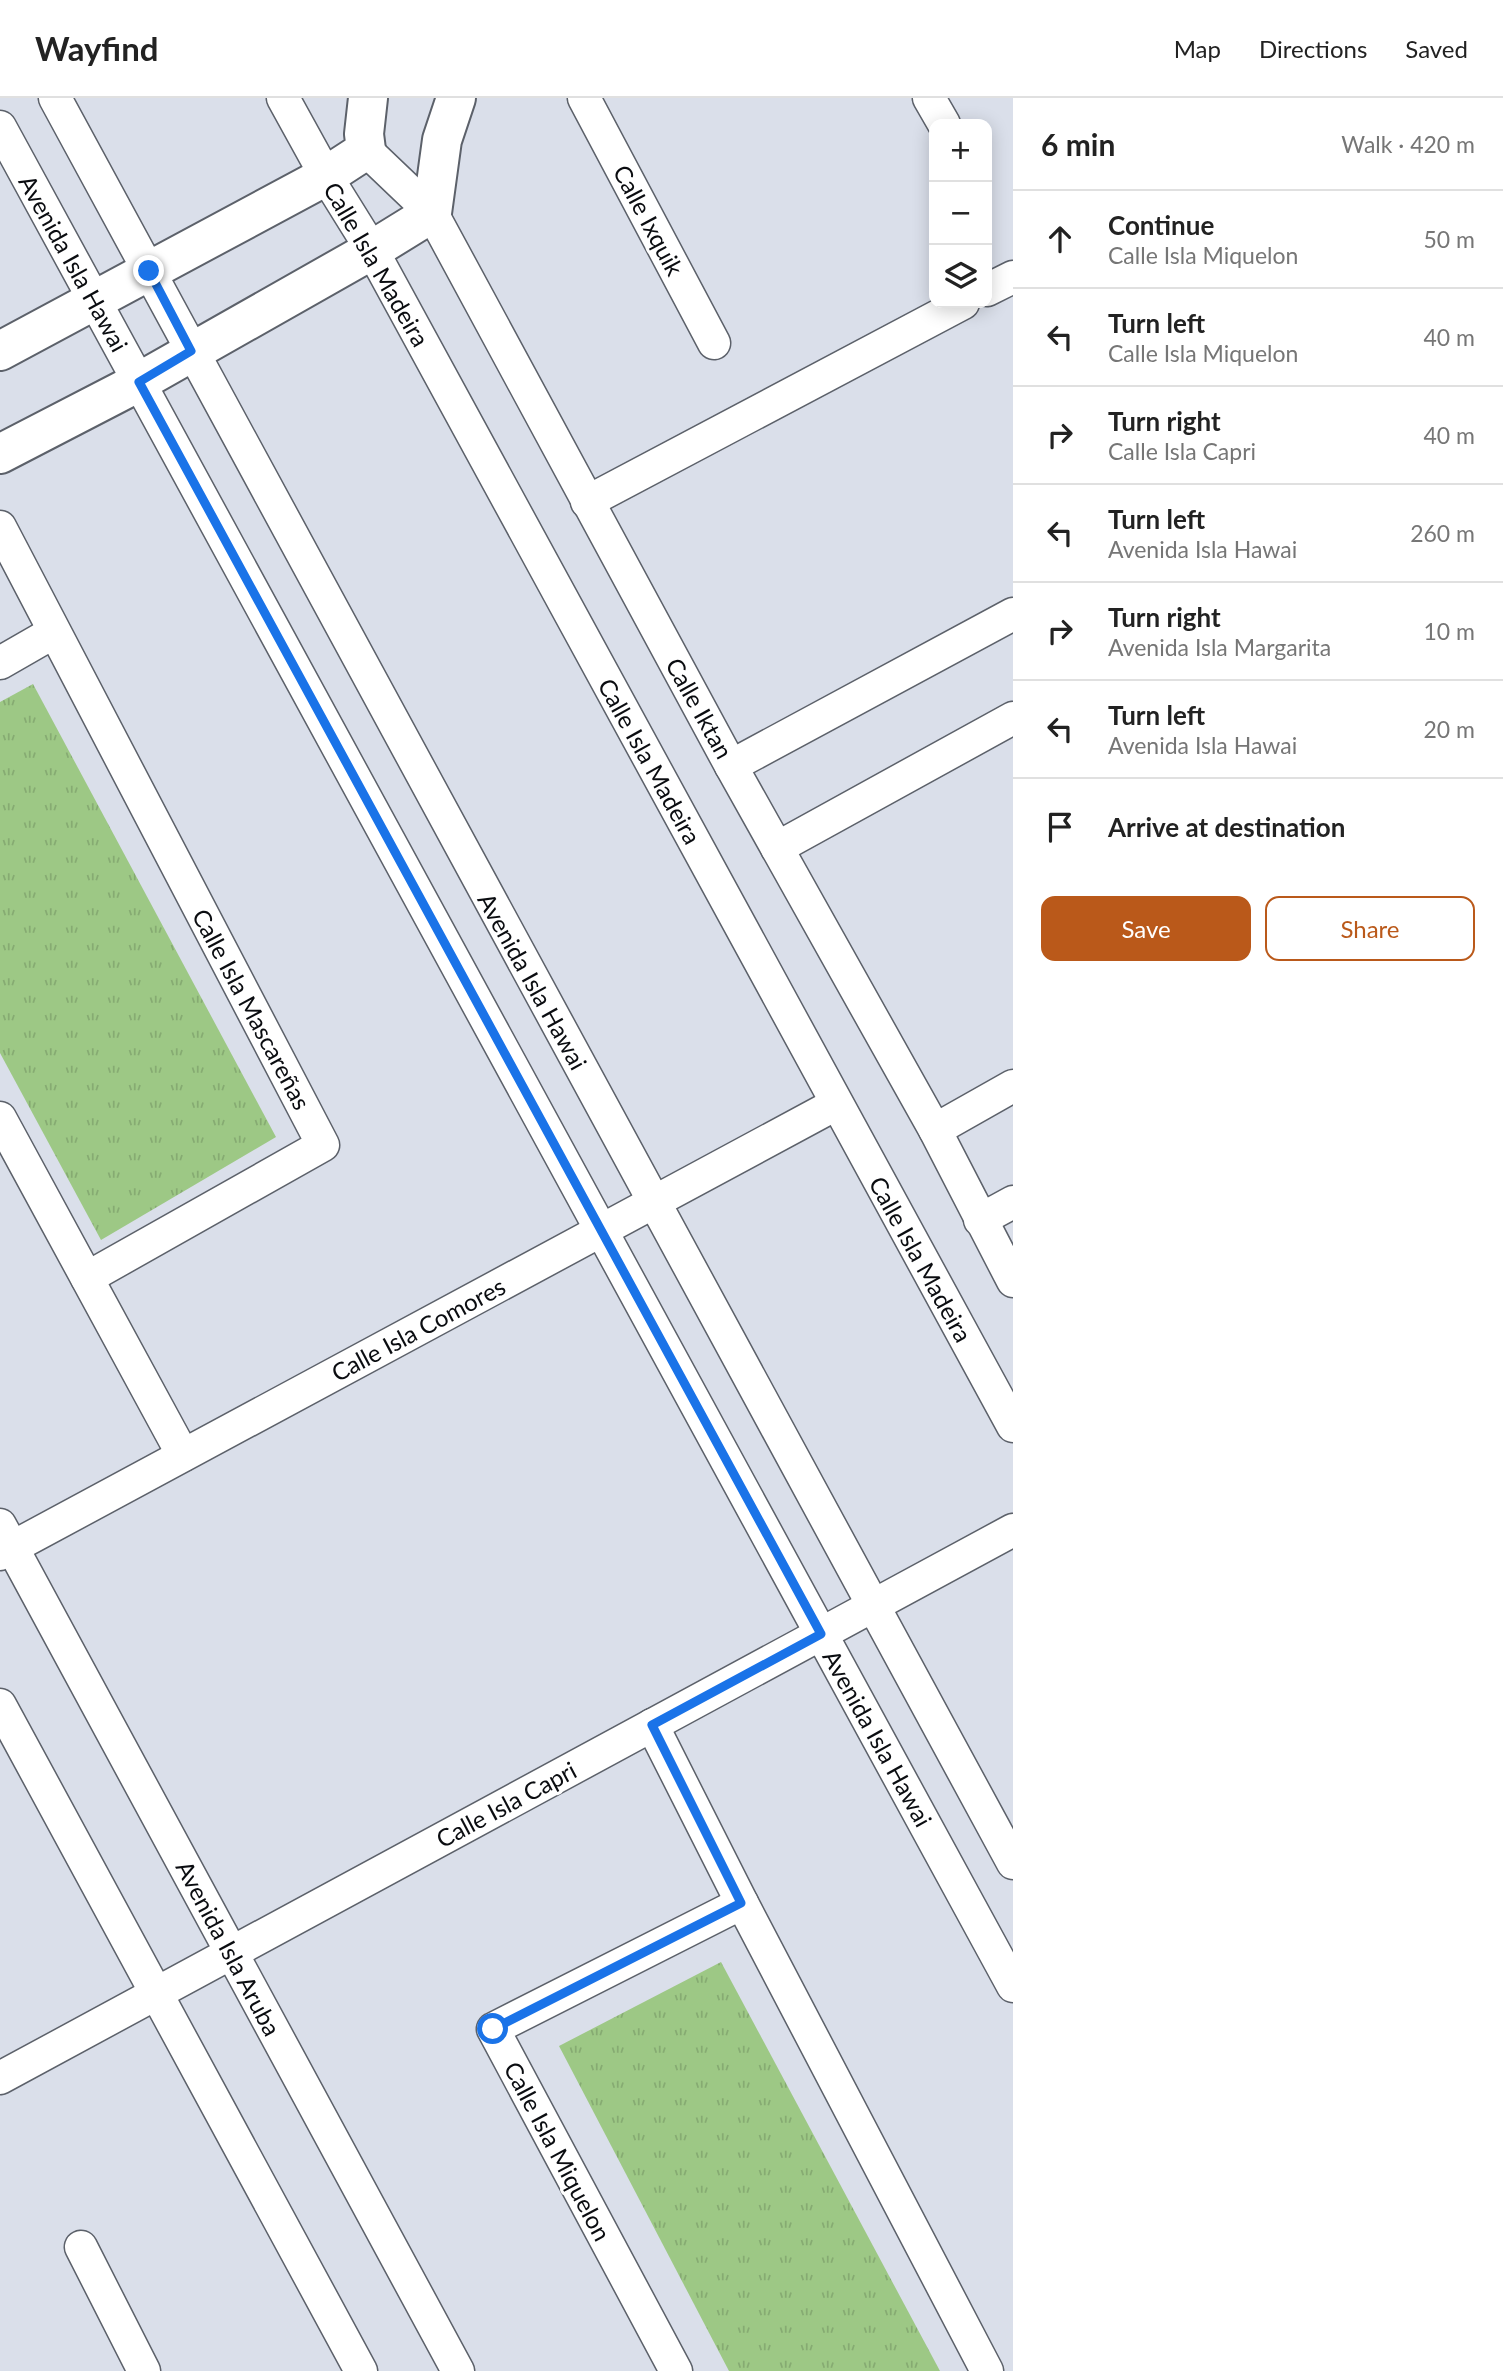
<!DOCTYPE html>
<html lang="en">
<head>
<meta charset="utf-8">
<style>
	:root { --surface:#fff; --page:#f6f6f6; --text:#222; --muted:#767676; --line:#e0e0e0; --accent:#ba591a }
	body { margin:0; font-family:Lato,sans-serif; background:var(--page); color:var(--text) }
	.controls { position:absolute; right:21px; top:21px; display:grid; overflow:hidden; border-radius:14px; box-shadow:0 4px 18px #0003 }
	.controls button { width:63px; height:63px; display:grid; place-items:center; padding:0; border:0; border-bottom:2px solid var(--line); background:var(--surface); color:var(--text); font:35px sans-serif }
	.stop { position:absolute; width:21px; height:21px; margin:-16px; border:5px solid #1a73e8; border-radius:50%; background:#fff }
	.stop.end { background:#1a73e8; border-color:#fff; box-shadow:0 2px 7px #0008 }
	.list { margin:0; padding:0; list-style:none }
	h2 { display:flex; justify-content:space-between; align-items:center; height:91px; margin:0; padding:0 28px; font-size:30px }
	h2 small { font-size:23px; font-weight:400; color:var(--muted) }
	.list li { display:grid; grid-template-columns:46px 1fr auto; gap:21px; align-items:center; box-sizing:border-box; height:98px; padding:0 28px; border-top:2px solid var(--line) }
	.list b { display:block; font-size:26px; white-space:nowrap }
	.list p { margin:0; font-size:23px; white-space:nowrap; color:var(--muted) }
	.list em { font-size:23px; font-style:normal; color:var(--muted) }
	.actions { display:flex; gap:14px; padding:21px 28px }
	.actions a { flex:1; padding:16px 0; border:2px solid var(--accent); border-radius:14px; text-align:center; font-size:24px; color:var(--accent) }
	.actions .main { background:var(--accent); color:#fff }
	.icon { flex:none; width:38px; height:38px; fill:none; stroke:currentColor; stroke-width:2; stroke-linecap:round; stroke-linejoin:round }
	.map { position:relative; flex:none; width:1013px; height:2273px; overflow:hidden }
	header { display:flex; align-items:center; gap:42px; box-sizing:border-box; height:98px; padding:0 35px; background:var(--surface); border-bottom:2px solid var(--line) }
	header strong { font-size:33px }
	nav { display:flex; gap:38px; margin-inline-start:auto; font-size:24px }
	main { display:flex }
	aside { flex:1; background:var(--surface) }
	.map>svg:first-child { display:block }
	.grass { fill:url(#grass-tufts) }
	.lines { fill:none; stroke-linecap:round; stroke-linejoin:round }
	.minor-casing { stroke:#5c616a; stroke-width:35 }
	.tertiary-casing { stroke:#5c616a; stroke-width:42 }
	.minor { stroke:#fff; stroke-width:32 }
	.tertiary { stroke:#fff; stroke-width:38 }
	.route { stroke:#1a73e8; stroke-width:9 }
	.labels { text-anchor:middle; dominant-baseline:central; stroke-width:6; stroke-linejoin:round; paint-order:stroke }
	.street-label { font-size:24px; fill:#0a0c10; stroke:#fff }
</style>
</head>
<body>
<header>
<strong>Wayfind</strong>
<nav><a>Map</a><a>Directions</a><a>Saved</a></nav>
</header>
<main>
<div class="map">
<svg width="1013" height="2273" viewBox="0 0 1013 2273">
	<defs>
		<pattern id="grass-tufts" width="24" height="20" patternUnits="userSpaceOnUse" patternTransform="scale(1.75)"><rect width="24" height="20" fill="#9dc885"/><path d="M3 7l-1-3M5 7V3M7 7l1-3M15 17l-1-3M17 17v-4M19 17l1-3" fill="none" stroke="#86ab72"/></pattern>
	</defs>
	<rect width="100%" height="100%" fill="#dadfea"/>
	<g class="grass">
		<path d="M33 586 276 1039 101 1142 0 955V604Z"/>
		<path d="M721 1864 940 2273H729L559 1948Z"/>
	</g>
	<g class="lines">
		<defs>
			<g id="minor">
				<path d="M55 0 1013 1765"/>
				<path d="M283 0 326 78 372 152 1013 1328"/>
				<path d="M584 0 714 245"/>
				<path d="M929 0 944 26"/>
				<path d="M0 29 1013 1888"/>
				<path d="M366 52 432 115 731 668 935 1032 1013 1183"/>
				<path d="M987 192 1013 179"/>
				<path d="M587 404 963 205"/>
				<path d="M0 429 323 1047 87 1180"/>
				<path d="M0 565 54 534"/>
				<path d="M731 668 1013 516"/>
				<path d="M777 750 1013 620"/>
				<path d="M0 1020 183 1357"/>
				<path d="M935 1032 1013 988"/>
				<path d="M980 1122 1013 1104"/>
				<path d="M0 1427 458 2273"/>
				<path d="M0 1456 836 1006"/>
				<path d="M0 1607 361 2273"/>
				<path d="M652 1627 742 1805 987 2273"/>
				<path d="M0 1980 1013 1432"/>
				<path d="M81 2149 144 2273"/>
				<path d="M676 2273 493 1931 742 1805"/>
			</g>
			<g id="tertiary">
				<path d="M0 253 326 78 366 52 364 36 368 0"/>
				<path d="M0 356 139 284 372 152 432 115 442 42 456 0"/>
			</g>
		</defs>
		<use href="#minor" class="minor-casing"/>
		<use href="#tertiary" class="tertiary-casing"/>
		<use href="#minor" class="minor"/>
		<use href="#tertiary" class="tertiary"/>
	</g>
	<g class="lines">
		<path class="route" d="M149 173 191 253 139 284 821 1536 652 1627 741 1805 493 1931"/>
	</g>
	<g class="labels">
		<g class="street-label">
			<text transform="translate(649 122) rotate(62)">Calle Ixquik</text>
			<text transform="translate(74 165) rotate(61)">Avenida Isla Hawai</text>
			<text transform="translate(377 166) rotate(60)">Calle Isla Madeira</text>
			<text transform="translate(700 610) rotate(61)">Calle Iktan</text>
			<text transform="translate(650 663) rotate(61)">Calle Isla Madeira</text>
			<text transform="translate(533 883) rotate(61)">Avenida Isla Hawai</text>
			<text transform="translate(252 911) rotate(62)">Calle Isla Mascareñas</text>
			<text transform="translate(921 1161) rotate(61)">Calle Isla Madeira</text>
			<text transform="translate(418 1231) rotate(-28)">Calle Isla Comores</text>
			<text transform="translate(878 1640) rotate(61)">Avenida Isla Hawai</text>
			<text transform="translate(506 1706) rotate(-28)">Calle Isla Capri</text>
			<text transform="translate(229 1850) rotate(62)">Avenida Isla Aruba</text>
			<text transform="translate(558 2053) rotate(62)">Calle Isla Miquelon</text>
		</g>
	</g>
</svg>
<div class="controls">
<button>+</button>
<button>−</button>
<button><svg class="icon" aria-label="layers" viewBox="0 0 24 24"><path d="M12 4l9 5-9 5-9-5zM3 14l9 5 9-5"/></svg></button>
</div>
<div class="stop" style="left:493px;top:1931px"></div>
<div class="stop end" style="left:149px;top:173px"></div>
</div>
<aside>
<h2>6 min<small>Walk · 420 m</small></h2>
<ul class="list">
<li><svg class="icon" aria-label="ahead" viewBox="0 0 24 24"><path d="M12 20V5M6 11l6-6 6 6"/></svg><div><b>Continue</b><p>Calle Isla Miquelon</p></div><em>50 m</em></li>
<li><svg class="icon" aria-label="left" viewBox="0 0 24 24"><path d="M17 20v-9H6M10 6l-5 5 5 5"/></svg><div><b>Turn left</b><p>Calle Isla Miquelon</p></div><em>40 m</em></li>
<li><svg class="icon" aria-label="right" viewBox="0 0 24 24"><path d="M7 20v-9h11M14 6l5 5-5 5"/></svg><div><b>Turn right</b><p>Calle Isla Capri</p></div><em>40 m</em></li>
<li><svg class="icon" aria-label="left" viewBox="0 0 24 24"><path d="M17 20v-9H6M10 6l-5 5 5 5"/></svg><div><b>Turn left</b><p>Avenida Isla Hawai</p></div><em>260 m</em></li>
<li><svg class="icon" aria-label="right" viewBox="0 0 24 24"><path d="M7 20v-9h11M14 6l5 5-5 5"/></svg><div><b>Turn right</b><p>Avenida Isla Margarita</p></div><em>10 m</em></li>
<li><svg class="icon" aria-label="left" viewBox="0 0 24 24"><path d="M17 20v-9H6M10 6l-5 5 5 5"/></svg><div><b>Turn left</b><p>Avenida Isla Hawai</p></div><em>20 m</em></li>
<li><svg class="icon" aria-label="arrive" viewBox="0 0 24 24"><path d="M6 21V4h12l-3 4 3 4H6"/></svg><div><b>Arrive at destination</b></div></li>
</ul>
<div class="actions"><a class="main">Save</a><a>Share</a></div>
</aside>
</main>
</body>
</html>
